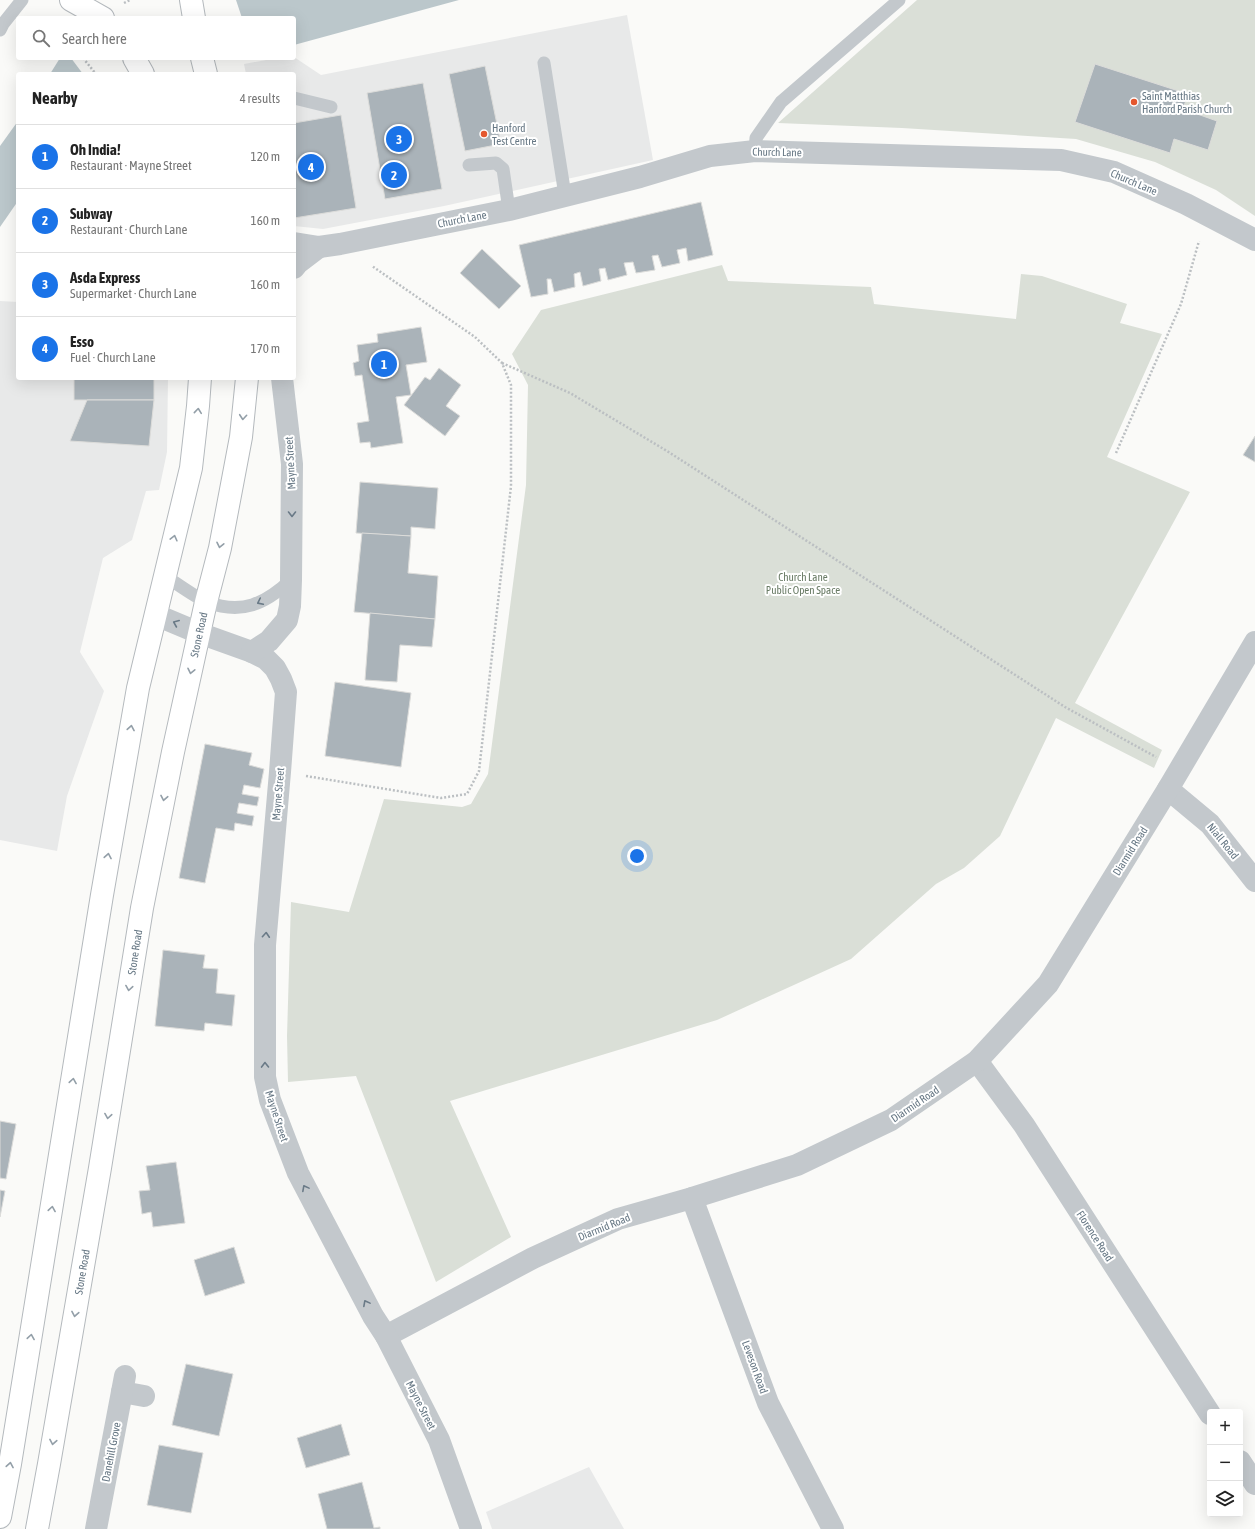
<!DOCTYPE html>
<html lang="en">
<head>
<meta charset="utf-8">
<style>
	:root { --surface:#fff; --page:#f6f6f6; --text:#222; --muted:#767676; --line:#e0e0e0; --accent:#1a73e8 }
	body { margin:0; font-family:"Asap Condensed",sans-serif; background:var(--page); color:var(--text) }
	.controls { position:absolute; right:12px; bottom:12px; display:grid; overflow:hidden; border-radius:4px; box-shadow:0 4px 16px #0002 }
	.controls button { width:36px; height:36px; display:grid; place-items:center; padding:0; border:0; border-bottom:1px solid var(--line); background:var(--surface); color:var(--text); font:20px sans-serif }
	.you { position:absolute; left:637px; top:856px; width:14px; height:14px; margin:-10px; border:3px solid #fff; border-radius:50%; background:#1a73e8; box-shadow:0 0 0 6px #1a73e833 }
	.badge { display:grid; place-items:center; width:26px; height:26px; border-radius:50%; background:var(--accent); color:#fff; font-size:13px; font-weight:700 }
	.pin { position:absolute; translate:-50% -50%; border:2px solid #fff; box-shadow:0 1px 4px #0006 }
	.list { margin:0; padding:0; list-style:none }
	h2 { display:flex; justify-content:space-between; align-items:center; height:52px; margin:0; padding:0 16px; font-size:17px }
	h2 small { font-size:13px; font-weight:400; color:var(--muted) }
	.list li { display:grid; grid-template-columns:26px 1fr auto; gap:12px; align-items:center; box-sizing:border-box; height:64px; padding:0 16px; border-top:1px solid var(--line) }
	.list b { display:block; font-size:15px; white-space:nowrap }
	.list p { margin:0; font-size:13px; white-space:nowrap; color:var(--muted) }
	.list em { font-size:13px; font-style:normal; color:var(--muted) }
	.icon { flex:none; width:22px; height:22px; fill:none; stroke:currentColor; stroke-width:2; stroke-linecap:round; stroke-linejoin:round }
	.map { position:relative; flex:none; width:1255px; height:1529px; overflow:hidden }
	.search { position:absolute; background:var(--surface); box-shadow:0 4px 16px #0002; left:16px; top:16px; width:280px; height:44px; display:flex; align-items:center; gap:10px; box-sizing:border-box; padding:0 14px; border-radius:4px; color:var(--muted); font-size:15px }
	.panel { position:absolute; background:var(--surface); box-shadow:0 4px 16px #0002; left:16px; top:72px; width:280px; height:308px; border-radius:4px }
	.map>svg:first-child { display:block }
	.built { fill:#e8e9e9 }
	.green { fill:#dadfd7 }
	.water { fill:#bbc7cb }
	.pier { fill:#fafaf8 }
	.building { fill:#aab3b9; stroke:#dcdcda }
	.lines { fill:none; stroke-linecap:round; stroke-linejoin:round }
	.trunk-casing { stroke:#b4b9bd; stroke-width:24 }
	.path { stroke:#bbbfc2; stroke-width:2.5; stroke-dasharray:2 2; stroke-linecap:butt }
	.service { stroke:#c3c8cc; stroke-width:13 }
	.minor { stroke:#c3c8cc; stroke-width:22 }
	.tertiary { stroke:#c3c8cc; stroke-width:22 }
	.trunk { stroke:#fff; stroke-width:22 }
	.oneway { stroke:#939fa8 }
	.oneway2 { stroke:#6a7a87 }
	.poi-dot { fill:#e4572e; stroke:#fff; stroke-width:1.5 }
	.labels { text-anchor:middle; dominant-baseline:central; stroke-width:4; stroke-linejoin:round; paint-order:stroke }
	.poi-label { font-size:11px; fill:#657683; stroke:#fff; text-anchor:start }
	.street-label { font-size:11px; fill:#657683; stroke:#fff }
	.park-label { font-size:11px; fill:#687a64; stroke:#fff }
</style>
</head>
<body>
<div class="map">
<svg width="1255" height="1529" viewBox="0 0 1255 1529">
	<rect width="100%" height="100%" fill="#fafaf8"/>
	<g class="built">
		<path d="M627 15 653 160 444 206 323 229 294 226V74H246L244 64 277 58 294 57 321 75Z"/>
		<path d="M0 301 18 302V378H168L167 452 159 490 146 491 132 540 103 558 80 652 104 691 67 796 57 851 0 840Z"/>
		<path d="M589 1467 624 1529H492L486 1512Z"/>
	</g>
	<g class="green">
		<path d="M917 0H1255V216L1216 190 1155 162 1076 139 902 128 778 123Z"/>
		<path d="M722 265 728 281 871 287 874 304 1016 319 1021 274 1042 276 1127 304 1120 323 1162 334 1107 457 1190 492 1075 703 1162 750 1154 768 1056 718 1000 836 964 868 936 884 851 959 717 1020 450 1101 511 1237 436 1282 356 1076 288 1082 287 1036 291 902 349 912 384 799 462 807 471 804 488 774 526 485 528 385 512 354 541 310Z"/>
	</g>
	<g class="water">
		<path d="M214 0H459L294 45V18H162Z"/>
		<path d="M60 58H202L160 74H50Z"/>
		<path d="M18 121V201L0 227V146Z"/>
	</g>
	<g class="pier">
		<path d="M208 0H236L242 18H160L161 16Z"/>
		<path d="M71 58H204L202 60 165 74H83Z"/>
	</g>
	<g class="building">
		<path d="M1095 64 1188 94 1183 109 1217 121 1208 150 1174 139 1170 153 1075 122Z"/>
		<path d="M485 66 501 144 465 151 449 74Z"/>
		<path d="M423 83 442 189 385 199 367 93Z"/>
		<path d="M341 115 356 208 294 218V123Z"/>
		<path d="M701 202 713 255 688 261 686 248 677 250 680 263 662 267 658 255 652 256 655 270 636 273 633 262 624 263 627 275 608 280 605 268 599 269 601 281 583 286 580 272 574 274 575 287 554 292 551 279H547L548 294 531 297 519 245Z"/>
		<path d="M482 249 521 286 499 309 460 273Z"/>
		<path d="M421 327 427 362 406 365 411 395 396 397 403 443 371 448 370 442 360 443 357 423 369 421 362 375 355 376 353 363 359 361 357 345 378 342 377 334Z"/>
		<path d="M439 368 461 385 446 406 460 416 445 436 404 405 425 377 430 380Z"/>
		<rect x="74" y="378" width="80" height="22"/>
		<path d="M87 400H154L149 446 70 441Z"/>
		<path d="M1255 436V462L1243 455Z"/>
		<path d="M360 482 438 488 435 529 411 527V536L356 533Z"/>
		<path d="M362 533 411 536 408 573 438 576 435 619 354 612Z"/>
		<path d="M370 613 435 619 432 647 400 645 397 682 365 680Z"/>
		<path d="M335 682 411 693 401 767 325 756Z"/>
		<path d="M205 744 252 753 249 765 264 769 260 788 244 785 242 794 259 797 257 806 239 803 237 813 254 816 252 826 235 823 234 831 216 828 205 883 179 878Z"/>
		<path d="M163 950 205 955 203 968 218 969 216 993 235 995 232 1026 205 1023 204 1031 155 1026Z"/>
		<path d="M0 1121 16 1124 6 1179 0 1178Z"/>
		<path d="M176 1162 185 1223 153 1227 151 1212 142 1214 139 1191 150 1190 146 1166Z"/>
		<path d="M0 1190 5 1191 0 1217Z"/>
		<path d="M234 1247 245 1283 205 1296 194 1260Z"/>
		<path d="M186 1364 233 1374 219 1436 172 1425Z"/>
		<path d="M341 1424 350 1455 306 1468 297 1438Z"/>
		<path d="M159 1445 203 1453 191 1513 147 1505Z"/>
		<path d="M362 1482 374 1528 380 1527V1529H327L318 1494Z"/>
	</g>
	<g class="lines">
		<defs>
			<g id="trunk">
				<path d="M71 0 103 18"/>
				<path d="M191 0 194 18"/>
				<path d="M134 58 143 74"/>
				<path d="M202 58 206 74"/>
				<path d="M0 1517 10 1464 102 895 138 688 191 468 198 406 200 378"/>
				<path id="s1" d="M37 1529 49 1464 100 1168 142 908 173 752 206 602 220 548 241 437 247 378"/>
			</g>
		</defs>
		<use href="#trunk" class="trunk-casing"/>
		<g class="path">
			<path d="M124 3 130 0"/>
			<path d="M83 58 96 74"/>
			<path d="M502 363 570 393 667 451 1065 707 1156 757"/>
			<path d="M1116 453 1181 304 1199 241"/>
			<path d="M306 776 441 798 467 794 479 771 511 486V385L502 363 475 337 372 266"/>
		</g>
		<g class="service">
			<path d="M0 30 3 24 22 0"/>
			<path d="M544 63 565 195"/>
			<path d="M294 98 331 107"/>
			<path d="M755 151 756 138 781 102 899 0"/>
			<path d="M469 165 496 163 503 169 509 210"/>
			<path d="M165 576C176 583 196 598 207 602 242 615 265 604 291 580"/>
		</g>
		<g class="minor">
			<path d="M1168 789 1210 824 1255 881"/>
			<path d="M977 1061 1024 1125 1210 1414"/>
			<path d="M692 1198 768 1403 833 1529"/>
			<path d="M386 1336 533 1258 618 1219 692 1198 797 1165 891 1120 977 1061 1048 984 1168 789 1255 642"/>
			<path d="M122 1392 144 1396"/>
			<path d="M1240 1461 1255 1484"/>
			<path d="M96 1529 125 1376"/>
		</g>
		<g class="tertiary">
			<path d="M294 243 319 247 340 244 509 210 640 177 710 156 755 151 1061 160 1114 172 1186 204 1255 240"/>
			<path d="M294 268 298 263 319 247"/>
			<path d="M156 615 199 633 252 652 266 659 275 668 281 679 286 692 280 772 265 945V1077L270 1100 298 1173 373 1316 386 1336 439 1440 471 1529"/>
			<path d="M252 652 269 641 287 620 290 606 291 580 292 464 282 378"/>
		</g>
		<use href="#trunk" class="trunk"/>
	</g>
	<defs><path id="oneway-chevron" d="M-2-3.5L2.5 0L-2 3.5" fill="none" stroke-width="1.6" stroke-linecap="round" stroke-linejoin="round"/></defs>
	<g class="oneway">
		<use href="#oneway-chevron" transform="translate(198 411) rotate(-84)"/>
		<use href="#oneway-chevron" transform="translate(243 417) rotate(95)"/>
		<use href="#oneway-chevron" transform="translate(174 538) rotate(-76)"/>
		<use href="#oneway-chevron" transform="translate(220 545) rotate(102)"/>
		<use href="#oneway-chevron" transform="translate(191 671) rotate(102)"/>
		<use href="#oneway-chevron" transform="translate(131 728) rotate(-80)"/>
		<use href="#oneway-chevron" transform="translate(164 798) rotate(101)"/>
		<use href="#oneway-chevron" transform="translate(108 856) rotate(-80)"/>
		<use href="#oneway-chevron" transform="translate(129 988) rotate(99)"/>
		<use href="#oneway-chevron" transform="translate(73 1081) rotate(-81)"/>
		<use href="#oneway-chevron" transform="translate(108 1116) rotate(99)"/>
		<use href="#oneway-chevron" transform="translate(52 1209) rotate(-81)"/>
		<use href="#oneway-chevron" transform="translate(75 1314) rotate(100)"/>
		<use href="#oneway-chevron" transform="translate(31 1337) rotate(-81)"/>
		<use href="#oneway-chevron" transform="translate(53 1442) rotate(100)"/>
		<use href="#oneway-chevron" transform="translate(10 1465) rotate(-80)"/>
	</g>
	<g class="oneway2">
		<use href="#oneway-chevron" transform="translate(292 514) rotate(90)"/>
		<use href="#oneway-chevron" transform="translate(260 602) rotate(154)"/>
		<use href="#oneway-chevron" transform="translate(176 623) rotate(-157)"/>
		<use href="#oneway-chevron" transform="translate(266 935) rotate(-86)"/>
		<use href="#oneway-chevron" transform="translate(265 1065) rotate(-91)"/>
		<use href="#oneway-chevron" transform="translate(305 1188) rotate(-118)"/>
		<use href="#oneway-chevron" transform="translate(366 1303) rotate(-118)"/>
	</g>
	<g class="poi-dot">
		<circle cx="1134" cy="102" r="4"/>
		<circle cx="484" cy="134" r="4"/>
	</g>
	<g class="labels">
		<g class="poi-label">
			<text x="1142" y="96">Saint Matthias<tspan x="1142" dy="13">Hanford Parish Church</tspan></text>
			<text x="492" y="128">Hanford<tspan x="492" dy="13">Test Centre</tspan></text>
		</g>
		<g class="street-label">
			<text transform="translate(777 152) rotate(1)">Church Lane</text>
			<text transform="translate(1134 182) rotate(23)">Church Lane</text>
			<text transform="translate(462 219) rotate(-11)">Church Lane</text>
			<text transform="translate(290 463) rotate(-93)">Mayne Street</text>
			<text stroke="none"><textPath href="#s1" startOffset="909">Stone Road</textPath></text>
			<text transform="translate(278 794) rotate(-85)">Mayne Street</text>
			<text transform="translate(1223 841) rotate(51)">Niall Road</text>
			<text transform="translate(1130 851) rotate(-58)">Diarmid Road</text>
			<text stroke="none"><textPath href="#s1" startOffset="585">Stone Road</textPath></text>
			<text transform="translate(915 1104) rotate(-34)">Diarmid Road</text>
			<text transform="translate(277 1116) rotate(72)">Mayne Street</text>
			<text transform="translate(604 1227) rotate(-22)">Diarmid Road</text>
			<text transform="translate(1095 1236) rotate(57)">Florence Road</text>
			<text stroke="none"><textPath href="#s1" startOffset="261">Stone Road</textPath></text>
			<text transform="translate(755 1367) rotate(70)">Leveson Road</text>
			<text transform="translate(421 1405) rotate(63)">Mayne Street</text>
			<text transform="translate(111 1452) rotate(-79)">Danehill Grove</text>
		</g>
		<g class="park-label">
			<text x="803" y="577">Church Lane<tspan x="803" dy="13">Public Open Space</tspan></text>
		</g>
	</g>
</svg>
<div class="controls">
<button>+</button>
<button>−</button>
<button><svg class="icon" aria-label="layers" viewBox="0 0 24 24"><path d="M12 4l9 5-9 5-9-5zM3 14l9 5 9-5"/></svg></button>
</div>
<div class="you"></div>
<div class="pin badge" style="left:384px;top:364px">1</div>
<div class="pin badge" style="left:394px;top:175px">2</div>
<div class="pin badge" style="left:399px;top:139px">3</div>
<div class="pin badge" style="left:311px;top:167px">4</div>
<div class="search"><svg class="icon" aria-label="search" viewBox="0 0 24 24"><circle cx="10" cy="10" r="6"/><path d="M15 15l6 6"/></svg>Search here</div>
<section class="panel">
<h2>Nearby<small>4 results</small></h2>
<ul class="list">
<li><span class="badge">1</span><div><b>Oh India!</b><p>Restaurant · Mayne Street</p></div><em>120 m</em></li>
<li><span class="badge">2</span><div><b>Subway</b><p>Restaurant · Church Lane</p></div><em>160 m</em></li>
<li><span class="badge">3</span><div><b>Asda Express</b><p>Supermarket · Church Lane</p></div><em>160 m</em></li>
<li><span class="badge">4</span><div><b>Esso</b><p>Fuel · Church Lane</p></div><em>170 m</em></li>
</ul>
</section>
</div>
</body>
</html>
